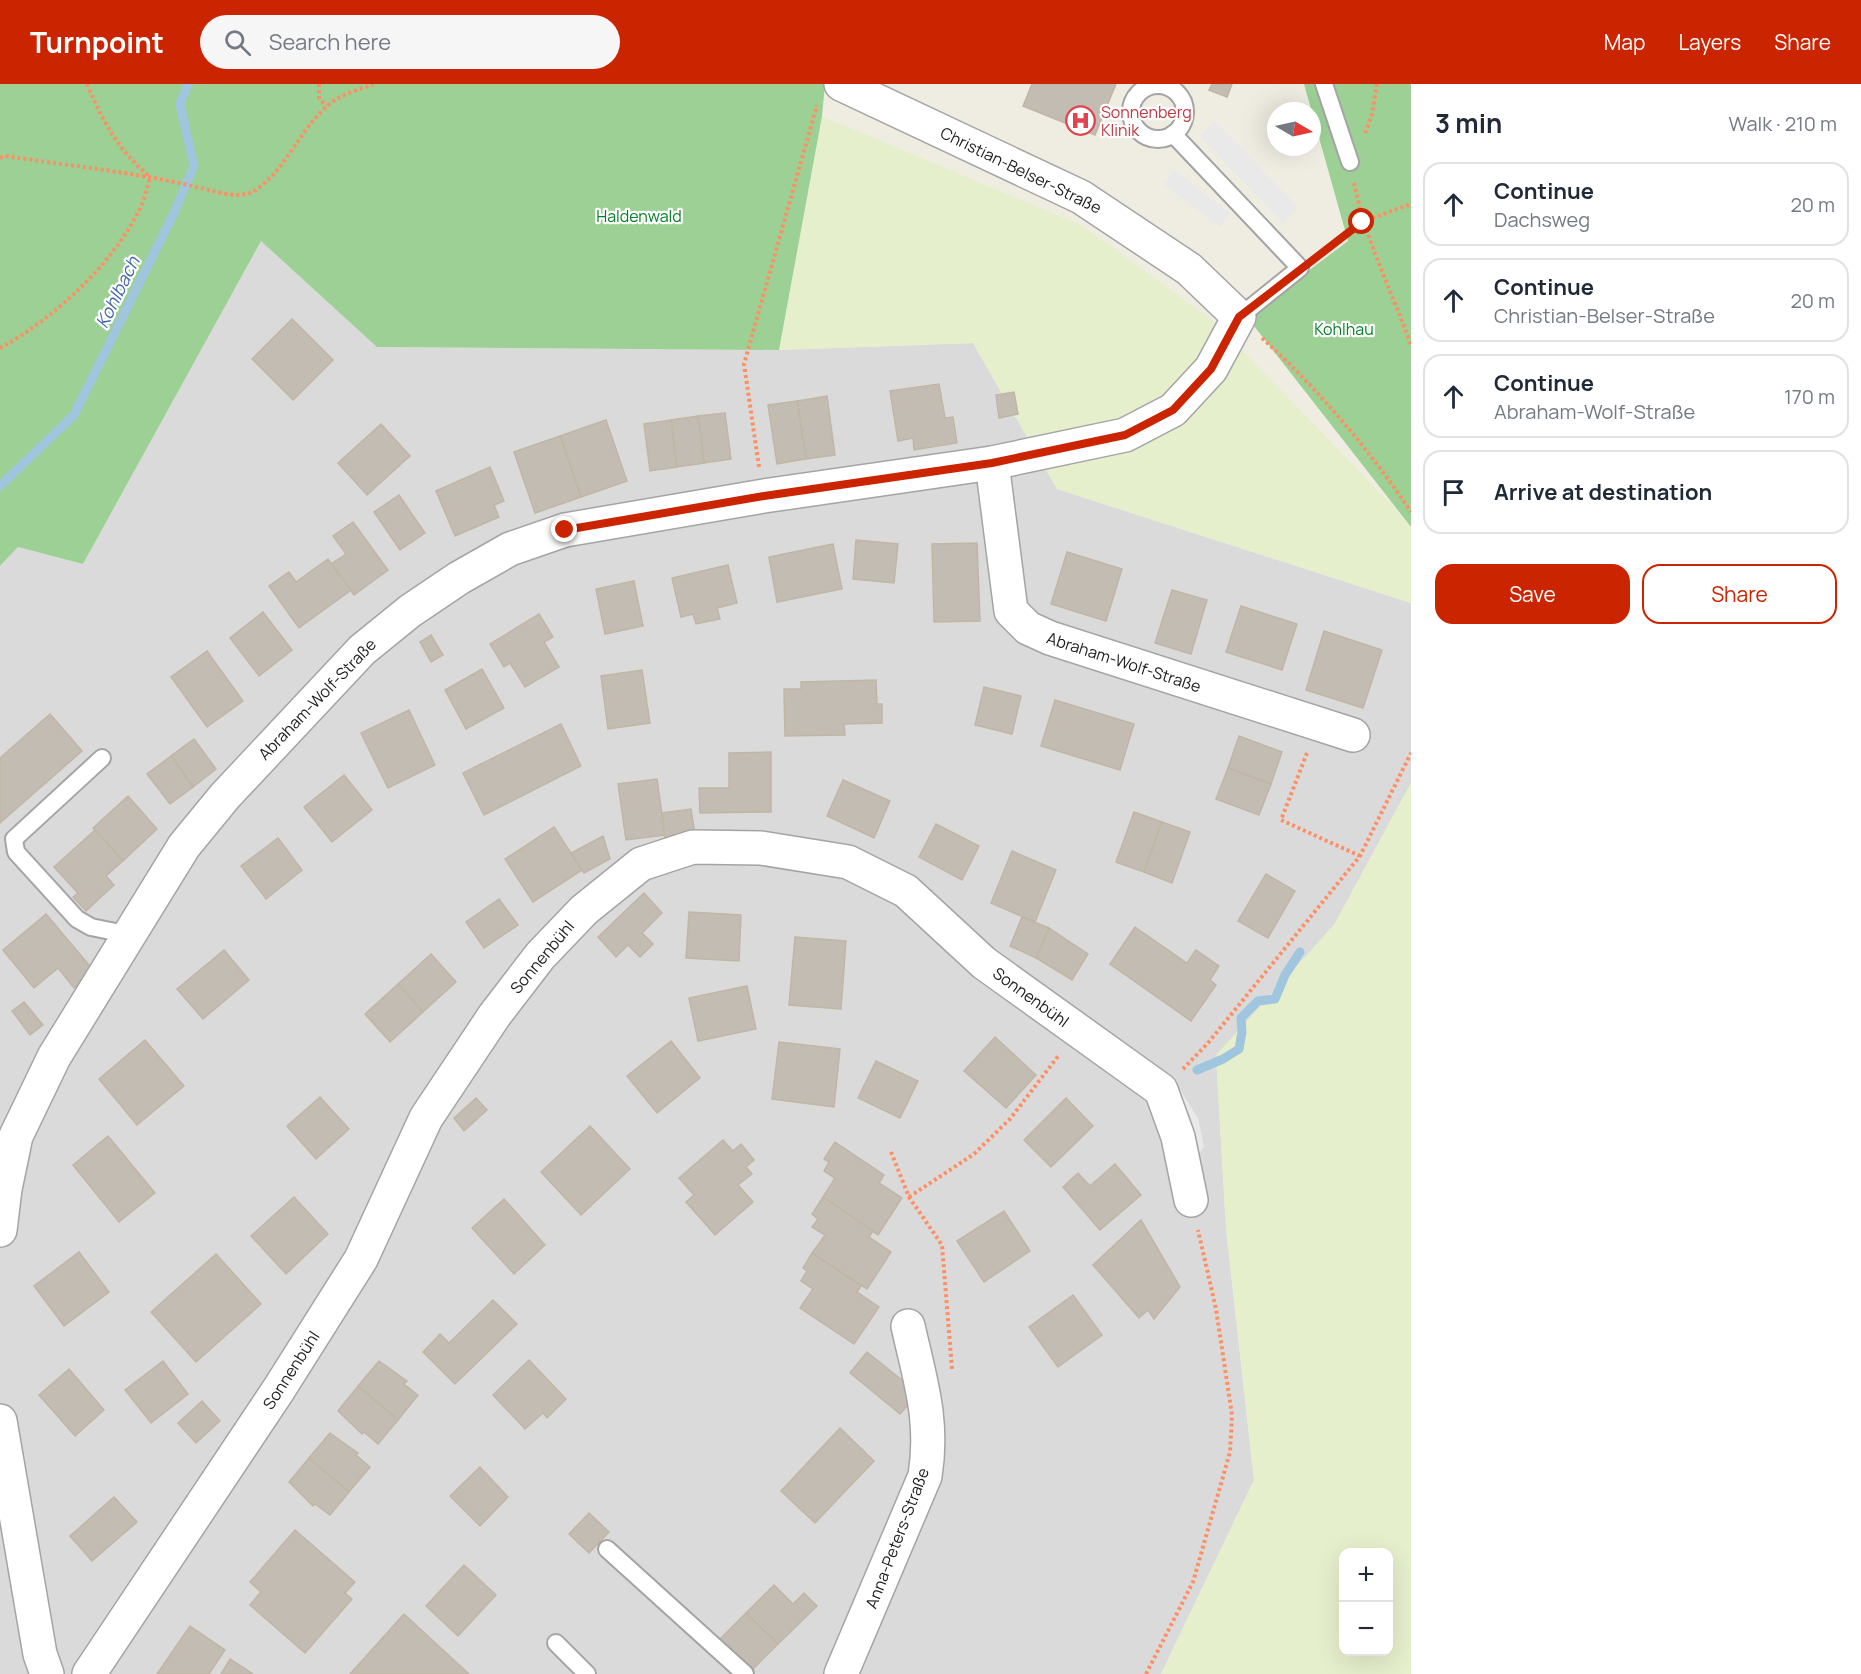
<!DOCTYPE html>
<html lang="en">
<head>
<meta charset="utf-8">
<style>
	:root { --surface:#fff; --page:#f6f6f7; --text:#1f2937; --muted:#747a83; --line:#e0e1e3; --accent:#ca2400 }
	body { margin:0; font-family:Manrope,sans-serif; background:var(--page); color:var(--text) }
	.controls { position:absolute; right:18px; bottom:18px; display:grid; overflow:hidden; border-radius:12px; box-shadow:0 6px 24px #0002 }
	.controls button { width:54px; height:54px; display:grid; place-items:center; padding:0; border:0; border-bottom:2px solid var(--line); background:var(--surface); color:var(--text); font:30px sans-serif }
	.compass { position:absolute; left:1267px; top:18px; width:54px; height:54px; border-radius:50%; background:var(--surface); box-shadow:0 6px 24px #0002; rotate:99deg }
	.stop { position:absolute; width:18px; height:18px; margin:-14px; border:4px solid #ca2400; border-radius:50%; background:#fff }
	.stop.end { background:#ca2400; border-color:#fff; box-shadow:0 2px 6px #0008 }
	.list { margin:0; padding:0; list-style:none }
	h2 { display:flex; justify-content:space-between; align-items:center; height:78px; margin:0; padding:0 24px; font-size:26px }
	h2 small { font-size:20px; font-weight:400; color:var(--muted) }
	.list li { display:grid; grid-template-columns:39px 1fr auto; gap:18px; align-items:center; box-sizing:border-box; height:84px; margin:0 12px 12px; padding:0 12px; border:2px solid var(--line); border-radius:18px }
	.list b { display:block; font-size:22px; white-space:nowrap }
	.list p { margin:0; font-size:20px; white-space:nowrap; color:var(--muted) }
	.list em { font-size:20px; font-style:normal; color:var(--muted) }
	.actions { display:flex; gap:12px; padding:18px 24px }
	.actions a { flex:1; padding:14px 0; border:2px solid var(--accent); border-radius:18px; text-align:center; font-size:21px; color:var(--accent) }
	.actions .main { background:var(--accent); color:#fff }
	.icon { flex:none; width:33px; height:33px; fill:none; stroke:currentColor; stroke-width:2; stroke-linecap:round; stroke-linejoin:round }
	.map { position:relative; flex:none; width:1411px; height:1590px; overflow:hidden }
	header { display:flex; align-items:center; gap:36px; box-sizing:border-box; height:84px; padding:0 30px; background:var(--accent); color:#fff }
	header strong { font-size:28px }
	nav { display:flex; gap:33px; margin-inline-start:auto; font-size:21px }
	.search { width:420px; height:54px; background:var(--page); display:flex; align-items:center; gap:15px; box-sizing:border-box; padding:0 21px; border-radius:33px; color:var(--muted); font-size:22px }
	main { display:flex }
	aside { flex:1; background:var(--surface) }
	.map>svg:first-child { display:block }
	.residential { fill:#dbdada }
	.farmland { fill:#e6efcc; fill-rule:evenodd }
	.forest { fill:#9cd095 }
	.parking { fill:#e9e9e9 }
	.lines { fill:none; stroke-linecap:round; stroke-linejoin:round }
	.stream { stroke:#a0c5de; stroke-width:9 }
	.building { fill:#c3bcb2; stroke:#c1b6a4; stroke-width:1.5 }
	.service-casing { stroke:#a4a4a4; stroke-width:20 }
	.minor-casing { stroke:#a4a4a4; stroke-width:36 }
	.path { stroke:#ff8f63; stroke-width:4; stroke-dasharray:3 3; stroke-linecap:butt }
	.service { stroke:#fff; stroke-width:16 }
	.minor { stroke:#fff; stroke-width:33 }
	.route { stroke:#ca2400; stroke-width:8 }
	.labels { text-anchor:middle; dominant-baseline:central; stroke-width:4.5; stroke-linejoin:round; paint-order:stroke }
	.health-label { font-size:16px; fill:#be3a42; stroke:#fff; text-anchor:start }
	.street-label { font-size:16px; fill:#1d1d1d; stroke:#fff }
	.park-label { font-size:16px; fill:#077f26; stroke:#fff }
	.water-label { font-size:18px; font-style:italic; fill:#4668b0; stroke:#fff }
</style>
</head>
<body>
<header>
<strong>Turnpoint</strong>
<div class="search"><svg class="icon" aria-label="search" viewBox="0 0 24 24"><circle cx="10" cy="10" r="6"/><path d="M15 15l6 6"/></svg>Search here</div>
<nav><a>Map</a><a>Layers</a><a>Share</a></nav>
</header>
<main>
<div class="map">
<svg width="1411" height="1590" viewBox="0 0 1411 1590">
	<rect width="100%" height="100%" fill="#efede2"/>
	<path class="residential" d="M261 156 378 263 779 266 973 259 1057 405 1411 519V699L1334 841 1216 972 1226 1144 1254 1396 1161 1590H0V482L18 463 83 480Z"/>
	<g class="farmland">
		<path d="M822 32 1083 142 1216 239 1394 423 1411 444V519L1057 405 973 259 779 266Z"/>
		<path d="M1411 699V1590H1161L1254 1396 1226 1144 1216 971 1334 841ZM1344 1468H1388V1568H1344Z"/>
	</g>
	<g class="forest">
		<path d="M0 0H825L822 32 779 266 377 263 261 157 83 480 18 463 0 482Z"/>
		<path d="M1304 0H1411V443L1247 233 1348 157Z"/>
	</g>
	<g class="parking">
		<path d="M1215 37 1298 123 1283 139 1200 52Z"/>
		<path d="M1174 86 1230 129 1220 143 1163 100Z"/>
		<path d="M1177 1001 1198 1034 1204 1063 1189 1083 1168 1013Z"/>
	</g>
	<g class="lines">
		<g class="stream">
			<path d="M0 402 74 331 174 129 194 82 180 20 188 0"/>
			<path d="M1197 986 1223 975 1239 965 1242 948 1241 934 1258 917 1275 915 1285 891 1300 868"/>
		</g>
	</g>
	<g class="building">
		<path d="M1032 0H1116L1095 51 1023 22Z"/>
		<path d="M1212 0H1232L1227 13 1209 6Z"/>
		<path d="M292 235 333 276 293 316 252 275Z"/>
		<path d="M939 300 945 334 953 333 957 359 914 366 913 354 898 357 890 307Z"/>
		<path d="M1014 308 1018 330 999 334 996 311Z"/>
		<path d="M827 312 835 371 806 375 797 317Z"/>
		<path d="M797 317 806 375 777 380 768 321Z"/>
		<path d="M725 329 731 375 704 379 698 332Z"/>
		<path d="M698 332 704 379 677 383 671 336Z"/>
		<path d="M606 336 627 397 581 413 560 352Z"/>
		<path d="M671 336 677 383 650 387 644 340Z"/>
		<path d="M381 340 410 372 367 411 338 379Z"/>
		<path d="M560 352 581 413 535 429 514 368Z"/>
		<path d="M490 383 504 417 494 421 499 433 455 452 436 407Z"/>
		<path d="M399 411 425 449 400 466 374 428Z"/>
		<path d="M353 438 388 486 354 511 331 480 346 470 333 452Z"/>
		<path d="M856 456 898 460 894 499 853 495Z"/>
		<path d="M977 459 980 537 934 538 932 460Z"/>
		<path d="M833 460 842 505 777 518 769 473Z"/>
		<path d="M1067 468 1122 485 1106 537 1051 520Z"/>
		<path d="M328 475 351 506 299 544 269 502 289 488 296 498Z"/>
		<path d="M728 481 737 519 717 524 720 535 696 540 693 530 681 533 672 494Z"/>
		<path d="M634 497 643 542 605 550 596 505Z"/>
		<path d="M1172 506 1207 516 1191 570 1155 559Z"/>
		<path d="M1241 522 1297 540 1282 586 1226 568Z"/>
		<path d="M263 528 292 566 259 592 230 554Z"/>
		<path d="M539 530 553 553 544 558 559 583 525 603 510 579 504 583 490 560Z"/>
		<path d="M1324 547 1382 566 1363 624 1306 606Z"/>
		<path d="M431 551 443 571 431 578 420 558Z"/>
		<path d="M207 567 243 617 207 643 171 593Z"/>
		<path d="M482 585 504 624 466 645 445 606Z"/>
		<path d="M642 586 650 639 608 645 601 592Z"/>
		<path d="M876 596 877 620H882V639L844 640 845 651 785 652 784 605H801V598Z"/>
		<path d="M984 603 1021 612 1012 650 975 641Z"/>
		<path d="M1055 616 1134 640 1120 686 1041 662Z"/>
		<path d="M409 626 435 681 388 704 361 649Z"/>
		<path d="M50 630 82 667 0 739V674Z"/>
		<path d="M561 640 581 682 484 731 463 689Z"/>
		<path d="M1239 652 1282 668 1271 700 1228 684Z"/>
		<path d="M194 655 216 685 193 703 171 672Z"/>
		<path d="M771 668V728L700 729 699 704H729V669Z"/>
		<path d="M171 672 193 703 170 720 147 690Z"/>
		<path d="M1228 684 1271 700 1259 731 1216 715Z"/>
		<path d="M344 691 372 726 332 758 304 723Z"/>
		<path d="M657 695 665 751 626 756 618 700Z"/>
		<path d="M843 696 890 717 874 754 827 732Z"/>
		<path d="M128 712 157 745 123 777 93 744Z"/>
		<path d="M691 725 695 750 665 754 662 729Z"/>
		<path d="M1134 728 1162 738 1144 788 1116 778Z"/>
		<path d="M1162 738 1190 748 1172 799 1144 788Z"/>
		<path d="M936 740 979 762 962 796 919 773Z"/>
		<path d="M554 743 582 786 533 818 505 775Z"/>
		<path d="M95 746 123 777 106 792 114 801 86 827 73 813 78 809 54 783Z"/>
		<path d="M603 752 610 775 584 789 571 769Z"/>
		<path d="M278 754 302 786 266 815 241 782Z"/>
		<path d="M1012 767 1056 786 1035 838 991 819Z"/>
		<path d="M1266 790 1295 807 1268 854 1238 837Z"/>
		<path d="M644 809 662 829 642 849 653 860 640 873 628 861 616 873 598 853Z"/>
		<path d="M499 815 518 841 484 864 466 838Z"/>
		<path d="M689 828 741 831 739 877 686 874Z"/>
		<path d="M46 830 94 887 74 904 58 884 34 904 3 866Z"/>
		<path d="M1022 833 1049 844 1036 874 1010 862Z"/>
		<path d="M1135 843 1187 879 1196 866 1219 882 1210 896 1216 901 1191 937 1110 880Z"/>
		<path d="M1049 844 1088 870 1072 896 1036 874Z"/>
		<path d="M795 853 846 857 841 925 789 921Z"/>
		<path d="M224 866 249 896 203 935 177 905Z"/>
		<path d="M431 870 456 898 423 928 398 900Z"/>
		<path d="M398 900 423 928 390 958 365 930Z"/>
		<path d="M747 902 756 945 698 957 689 914Z"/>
		<path d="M24 918 43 941 30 951 12 927Z"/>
		<path d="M995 953 1036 991 1006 1024 964 987Z"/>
		<path d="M145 956 184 1002 137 1041 99 995Z"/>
		<path d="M671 957 700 994 657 1029 627 992Z"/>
		<path d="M779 958 840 965 834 1023 772 1015Z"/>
		<path d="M876 977 918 997 900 1034 858 1014Z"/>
		<path d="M320 1013 349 1045 316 1075 287 1042Z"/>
		<path d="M476 1014 487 1026 464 1047 454 1034Z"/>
		<path d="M1066 1014 1093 1042 1051 1083 1024 1056Z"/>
		<path d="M590 1042 630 1085 581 1131 541 1088Z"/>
		<path d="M108 1052 155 1109 119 1138 73 1081Z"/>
		<path d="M723 1056 733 1067 741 1060 754 1076 746 1083 752 1090 738 1101 753 1118 715 1151 686 1118 694 1111 679 1094Z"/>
		<path d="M835 1058 884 1091 879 1099 902 1114 878 1151 823 1113 835 1094 824 1087 829 1078 824 1075Z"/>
		<path d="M1115 1080 1141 1111 1100 1146 1063 1103 1078 1089 1090 1102Z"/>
		<path d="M294 1113 328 1150 286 1190 251 1152Z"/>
		<path d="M823 1113 873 1147 869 1153 891 1168 867 1205 812 1169 825 1151 812 1143 818 1135 812 1130Z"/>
		<path d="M504 1115 545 1161 514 1190 472 1144Z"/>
		<path d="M1004 1127 1030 1167 984 1198 957 1157Z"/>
		<path d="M1141 1136 1180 1203 1154 1235 1148 1226 1139 1234 1093 1181Z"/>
		<path d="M79 1168 109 1208 64 1242 34 1202Z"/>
		<path d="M812 1169 861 1202 857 1208 879 1223 854 1260 800 1224 813 1205 801 1197 807 1187 803 1184Z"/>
		<path d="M216 1170 261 1220 196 1278 151 1228Z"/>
		<path d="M1073 1211 1102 1251 1058 1283 1029 1243Z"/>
		<path d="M493 1216 517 1240 455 1300 423 1268 440 1250 449 1259Z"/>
		<path d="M867 1268 918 1309 900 1330 850 1289Z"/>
		<path d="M529 1276 566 1315 547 1334 543 1329 525 1345 493 1311Z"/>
		<path d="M163 1277 188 1310 151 1339 125 1306Z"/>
		<path d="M379 1277 407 1297 404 1300 418 1311 398 1336 358 1302Z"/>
		<path d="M69 1285 104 1326 75 1352 39 1311Z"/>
		<path d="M358 1302 398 1336 378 1360 364 1348 362 1350 338 1327Z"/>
		<path d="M202 1317 220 1337 196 1359 178 1339Z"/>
		<path d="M840 1344 874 1377 815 1439 781 1407Z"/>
		<path d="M330 1349 358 1369 356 1371 370 1383 349 1408 309 1374Z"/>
		<path d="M309 1374 349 1408 330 1431 315 1420 313 1422 289 1398Z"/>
		<path d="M480 1383 508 1413 480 1442 450 1412Z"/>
		<path d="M114 1413 137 1438 92 1477 70 1452Z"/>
		<path d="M589 1429 609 1448 589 1469 569 1450Z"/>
		<path d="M295 1446 355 1498 345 1509 352 1515 305 1569 250 1521 261 1508 250 1498Z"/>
		<path d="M464 1481 496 1511 458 1552 426 1522Z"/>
		<path d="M774 1501 793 1520 804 1509 817 1522 778 1560 746 1529Z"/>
		<path d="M746 1529 778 1560 749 1589 718 1557Z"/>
		<path d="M404 1530 469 1590H350Z"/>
		<path d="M190 1542 225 1566 209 1590H157Z"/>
		<path d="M230 1575 253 1590H221Z"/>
	</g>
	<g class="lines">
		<defs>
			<g id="service">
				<path d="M1324 0 1350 78"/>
				<circle cx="1158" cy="28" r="27"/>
				<path d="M1173 50 1300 184 1239 233"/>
				<path d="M102 674 14 755 16 768 77 835 91 843 130 851"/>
				<path d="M607 1465 745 1590"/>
				<path d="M556 1559 587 1590"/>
			</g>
			<g id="minor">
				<path d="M992 379 1011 527 1028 544 1050 554 1353 651"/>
				<path d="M0 1146 5 1105 16 1052 54 973 184 762 225 712 362 566 410 527 459 494 510 465 565 446 764 412 992 379 1125 351 1173 326 1211 285 1239 233 1189 185 1081 113 841 0"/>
				<path d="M0 1337 40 1570 47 1590"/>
				<path d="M89 1590 279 1305 361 1175 426 1034 494 932 540 872 584 826 641 780 693 763 761 764 848 778 906 807 984 879 1161 1006 1178 1053 1191 1116"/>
				<path d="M841 1590 925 1392C934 1336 920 1296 908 1242"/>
			</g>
		</defs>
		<use href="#service" class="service-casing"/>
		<use href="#minor" class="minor-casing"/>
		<g class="path">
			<path d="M87 0C103 38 118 66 150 93"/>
			<path d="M319 0V14L326 22"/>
			<path d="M1365 49 1372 31 1377 0"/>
			<path d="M0 74 5 72C70 82 136 88 200 104 215 107 240 116 254 107 285 87 298 49 325 24 338 11 357 6 374 0"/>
			<path d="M1354 99C1366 158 1391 205 1411 261"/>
			<path d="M1318 171 1362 138 1411 120"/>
			<path d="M1262 254C1318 305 1369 365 1411 428"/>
			<path d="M0 264C51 237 112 181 138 128 144 118 147 105 150 93"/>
			<path d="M759 383 744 280 817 21"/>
			<path d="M1307 669 1281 736 1360 772"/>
			<path d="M1183 985 1208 959 1360 772 1411 669"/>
			<path d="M891 1068 909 1113 942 1161 952 1285"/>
			<path d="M909 1113 974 1070 1010 1035 1059 971"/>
			<path d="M1146 1590 1193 1498 1230 1368 1232 1331 1216 1225 1198 1146"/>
		</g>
		<use href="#service" class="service"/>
		<use href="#minor" class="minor"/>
	</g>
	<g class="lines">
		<path class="route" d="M565 446 764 412 992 379 1125 351 1173 326 1211 285 1239 233 1362 138"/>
	</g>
	<defs>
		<symbol id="hospital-ring" viewBox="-11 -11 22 22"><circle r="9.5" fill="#fff" stroke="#e0444e" stroke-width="1.5"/><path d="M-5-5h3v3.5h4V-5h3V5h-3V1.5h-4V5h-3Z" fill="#e0444e"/></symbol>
	</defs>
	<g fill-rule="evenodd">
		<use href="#hospital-ring" x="1064" y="20" width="33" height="33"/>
	</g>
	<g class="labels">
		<g class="health-label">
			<text x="1101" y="28">Sonnenberg<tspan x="1101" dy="18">Klinik</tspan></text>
		</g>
		<g class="street-label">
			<text transform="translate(1021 86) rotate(26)">Christian-Belser-Straße</text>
			<text transform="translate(1124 578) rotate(18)">Abraham-Wolf-Straße</text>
			<text transform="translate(317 615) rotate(-46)">Abraham-Wolf-Straße</text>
			<text transform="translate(542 873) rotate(-50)">Sonnenbühl</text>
			<text transform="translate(1031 913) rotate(36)">Sonnenbühl</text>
			<text transform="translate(291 1286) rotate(-57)">Sonnenbühl</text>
			<text transform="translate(897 1454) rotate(-69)">Anna-Peters-Straße</text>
		</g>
		<g class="park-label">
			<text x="639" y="132">Haldenwald</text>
			<text x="1344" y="245">Kohlhau</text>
		</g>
		<g class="water-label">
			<text transform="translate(117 208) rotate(-64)">Kohlbach</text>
		</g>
	</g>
</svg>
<div class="controls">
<button>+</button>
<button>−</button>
</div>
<svg class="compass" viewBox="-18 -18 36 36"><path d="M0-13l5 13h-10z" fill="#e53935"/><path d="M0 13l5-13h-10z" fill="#747a83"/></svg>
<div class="stop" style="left:1362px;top:138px"></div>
<div class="stop end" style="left:565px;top:446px"></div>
</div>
<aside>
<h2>3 min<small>Walk · 210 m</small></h2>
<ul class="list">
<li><svg class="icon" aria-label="ahead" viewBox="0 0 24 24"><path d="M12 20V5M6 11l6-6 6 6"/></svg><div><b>Continue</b><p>Dachsweg</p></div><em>20 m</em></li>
<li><svg class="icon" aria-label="ahead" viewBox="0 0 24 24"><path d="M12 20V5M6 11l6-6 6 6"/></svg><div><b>Continue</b><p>Christian-Belser-Straße</p></div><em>20 m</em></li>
<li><svg class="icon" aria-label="ahead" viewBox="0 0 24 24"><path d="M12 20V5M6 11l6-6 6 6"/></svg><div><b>Continue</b><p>Abraham-Wolf-Straße</p></div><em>170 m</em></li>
<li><svg class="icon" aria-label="arrive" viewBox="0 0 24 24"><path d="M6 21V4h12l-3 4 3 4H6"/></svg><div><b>Arrive at destination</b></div></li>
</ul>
<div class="actions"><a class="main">Save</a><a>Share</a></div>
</aside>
</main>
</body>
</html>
